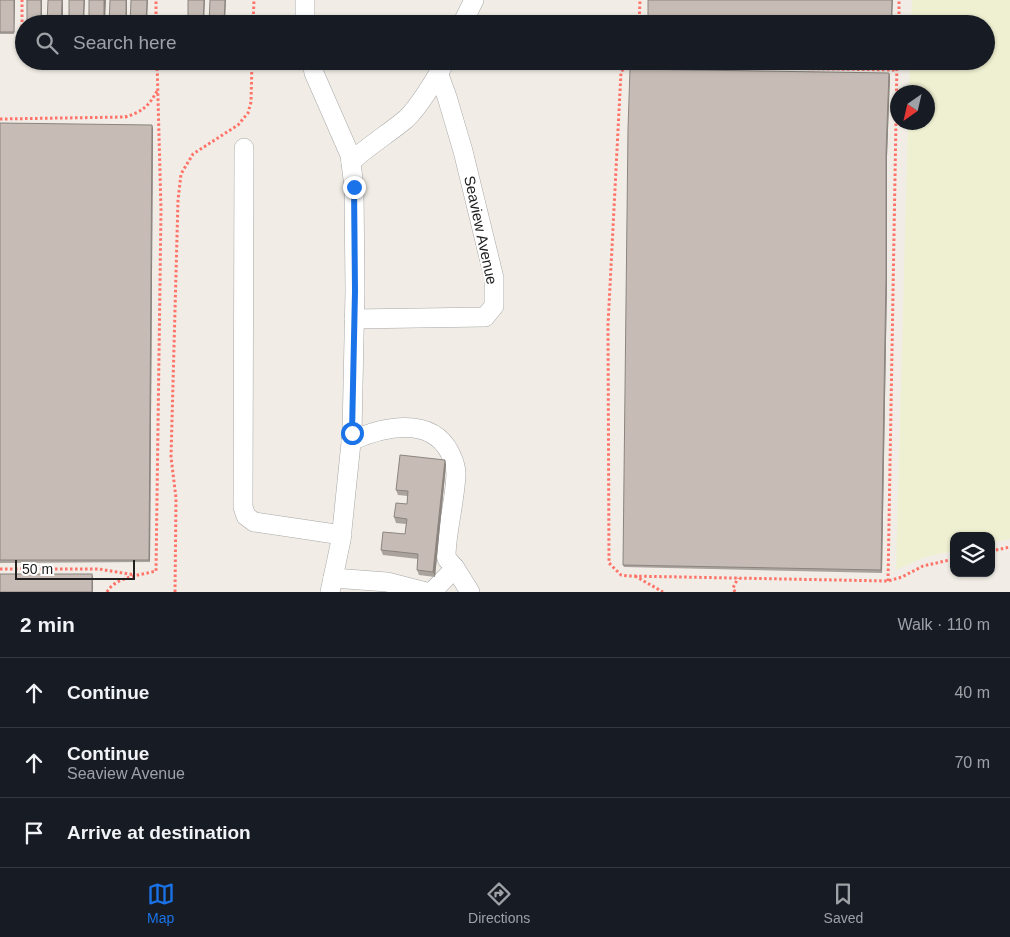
<!DOCTYPE html>
<html lang="en">
<head>
<meta charset="utf-8">
<style>
	:root { --surface:#171b24; --page:#20242c; --text:#f1f3f6; --muted:#9ea1a6; --line:#363941; --accent:#1a73e8 }
	body { margin:0; font-family:Arial,sans-serif; background:var(--page); color:var(--text) }
	.controls { position:absolute; right:15px; bottom:15px; display:grid; overflow:hidden; border-radius:10px; box-shadow:0 1px 4px #0004 }
	.controls button { width:45px; height:45px; display:grid; place-items:center; padding:0; border:0; border-bottom:1px solid var(--line); background:var(--surface); color:var(--text); font:25px sans-serif }
	.compass { position:absolute; left:890px; top:85px; width:45px; height:45px; border-radius:50%; background:var(--surface); box-shadow:0 1px 4px #0004; rotate:214deg }
	.scale { position:absolute; left:15px; bottom:12px; width:120px; box-sizing:border-box; padding-left:5px; border:2px solid #202020; border-top:0; font-size:14px; line-height:18px; white-space:nowrap; color:#202020; -webkit-text-stroke:4px #fff; paint-order:stroke }
	.stop { position:absolute; width:15px; height:15px; margin:-11px; border:4px solid #1a73e8; border-radius:50%; background:#fff }
	.stop.end { background:#1a73e8; border-color:#fff; box-shadow:0 1px 5px #0008 }
	.list { margin:0; padding:0; list-style:none }
	h2 { display:flex; justify-content:space-between; align-items:center; height:65px; margin:0; padding:0 20px; font-size:21px }
	h2 small { font-size:16px; font-weight:400; color:var(--muted) }
	.list li { display:grid; grid-template-columns:32px 1fr auto; gap:15px; align-items:center; box-sizing:border-box; height:70px; padding:0 20px; border-top:1px solid var(--line) }
	.list b { display:block; font-size:19px; white-space:nowrap }
	.list p { margin:0; font-size:16px; white-space:nowrap; color:var(--muted) }
	.list em { font-size:16px; font-style:normal; color:var(--muted) }
	.icon { flex:none; width:28px; height:28px; fill:none; stroke:currentColor; stroke-width:2; stroke-linecap:round; stroke-linejoin:round }
	.map { position:relative; flex:none; width:1010px; height:592px; overflow:hidden }
	.search { position:absolute; background:var(--surface); box-shadow:0 1px 4px #0004; left:15px; right:15px; top:15px; height:55px; display:flex; align-items:center; gap:12px; box-sizing:border-box; padding:0 18px; border-radius:28px; color:var(--muted); font-size:19px }
	.sheet { height:275px; background:var(--surface) }
	nav { display:flex; justify-content:space-around; align-items:center; box-sizing:border-box; height:70px; border-top:1px solid var(--line); background:var(--surface); font-size:14px; color:var(--muted) }
	nav a { display:grid; justify-items:center; gap:2px }
	nav .on { color:var(--accent) }
	.map>svg:first-child { display:block }
	.farmland { fill:#eff0d1 }
	.lines { fill:none; stroke-linecap:round; stroke-linejoin:round }
	.minor-casing { stroke:#a7a7a7; stroke-width:20 }
	.path { stroke:#ff7369; stroke-width:3; stroke-dasharray:2.5 2.5; stroke-linecap:butt }
	.minor { stroke:#fff; stroke-width:19 }
	.wall { fill:#aaa29c }
	.shaded-wall { fill:#8b847f }
	.building { fill:#c6bcb5; stroke:#8b847f }
	.route { stroke:#1a73e8; stroke-width:6 }
	.labels { text-anchor:middle; dominant-baseline:central; stroke-width:4; stroke-linejoin:round; paint-order:stroke }
	.street-label { font-size:15px; fill:#202020; stroke:#fff }
</style>
</head>
<body>
<div class="map">
<svg width="1010" height="592" viewBox="0 0 1010 592">
	<rect width="100%" height="100%" fill="#f1ede6"/>
	<path class="farmland" d="M912 0H1010V539L991 543V536H954V551L925 557 896 570 908 123 928 122V92H909L910 61H986V24H911Z"/>
	<g class="lines">
		<defs>
			<g id="minor">
				<path d="M305 24V0"/>
				<path d="M462 24 474 0"/>
				<path d="M312 61 314 73 350 155 354 187 355 291 352 433 341 540 330 592"/>
				<path d="M244 148 243 507 246 516 254 522 342 535"/>
				<path d="M351 162C368 146 388 134 406 119 418 108 438 76 445 61"/>
				<path d="M354 319 485 317 494 306V278L463 151 447 97 439 75"/>
				<path d="M351 441C382 427 431 415 450 453 453 459 456 467 456 474 455 501 447 528 446 554L447 559 455 568 470 592"/>
				<path d="M333 578 387 582 426 592"/>
				<path d="M432 592 455 568"/>
			</g>
		</defs>
		<use href="#minor" class="minor-casing"/>
		<g class="path">
			<path d="M156 24V0"/>
			<path d="M253 24 254 0"/>
			<path d="M639 24 640 0"/>
			<path d="M899 24V0"/>
			<path d="M22 32V0"/>
			<path d="M637 61V66L625 67 621 72 608 325 609 563 621 575 629 576 888 581 902 577 923 566 954 559"/>
			<path d="M637 66 897 70"/>
			<path d="M0 119 125 117C142 112 149 106 157 91"/>
			<path d="M991 551 1010 547"/>
			<path d="M0 569H99L135 575"/>
			<path d="M635 576 663 592"/>
			<path d="M888 581 897 61"/>
			<path d="M107 592C115 577 141 575 156 571L161 210 157 61"/>
			<path d="M175 592 176 498 171 457 178 200 181 174 193 154 238 125 248 113 251 102 252 61"/>
			<path d="M735 592 733 588 738 578"/>
		</g>
		<use href="#minor" class="minor"/>
	</g>
	<g class="wall">
		<path d="M0 0H15L14 34H0Z"/>
		<path d="M835 61H890V62Z"/>
		<path d="M889 73 890 76 887 156V282L882 573 624 567 623 565Z"/>
		<path d="M0 123 153 128 150 562 0 563Z"/>
		<path d="M445 460 446 465 435 577 419 575 417 570 418 559 383 555 381 550 405 534 406 524 396 523 394 517 407 504 408 496 398 495 396 490Z"/>
	</g>
	<g class="shaded-wall">
		<path d="M14 0H15L14 34Z"/>
		<rect x="41" y="0" width="1" height="24"/>
		<path d="M62 0H63V24H61Z"/>
		<path d="M84 0H85L84 24H83Z"/>
		<path d="M104 0H106L105 24H104Z"/>
		<rect x="126" y="0" width="1" height="24"/>
		<path d="M147 0H148L147 24H146Z"/>
		<path d="M204 0H205L204 24H203Z"/>
		<path d="M225 0H226L225 24H224Z"/>
		<path d="M892 0H893L892 24H891Z"/>
		<path d="M889 73 890 76 887 156V282L882 573 881 570 886 153Z"/>
		<path d="M152 125 153 128 150 562 149 560Z"/>
		<path d="M445 460 446 465 435 577 433 572Z"/>
		<path d="M92 574 93 577V592H92Z"/>
	</g>
	<g class="building">
		<rect x="0" y="0" width="14" height="32"/>
		<rect x="27" y="0" width="14" height="24"/>
		<path d="M48 0H62L61 24H47Z"/>
		<path d="M69 0H84L83 24H69Z"/>
		<rect x="89" y="0" width="15" height="24"/>
		<path d="M110 0H126V24H109Z"/>
		<path d="M131 0H147L146 24H130Z"/>
		<path d="M188 0H204L203 24H188Z"/>
		<path d="M210 0H225L224 24H209Z"/>
		<path d="M648 0H892L891 24H648Z"/>
		<path d="M630 69 889 73 886 153V279L881 570 623 565 628 129Z"/>
		<path d="M0 123 152 125 149 560H0Z"/>
		<path d="M400 455 445 460 433 572 417 570 418 554 381 550 383 532 405 534 407 519 394 517 396 503 407 504 408 491 396 490Z"/>
		<rect x="0" y="574" width="92" height="18"/>
	</g>
	<g class="lines">
		<path class="route" d="M352 433 355 291 354 187"/>
	</g>
	<g class="labels">
		<g class="street-label">
			<text transform="translate(481 230) rotate(78)">Seaview Avenue</text>
		</g>
	</g>
</svg>
<div class="controls">
<button><svg class="icon" aria-label="layers" viewBox="0 0 24 24"><path d="M12 4l9 5-9 5-9-5zM3 14l9 5 9-5"/></svg></button>
</div>
<svg class="compass" viewBox="-18 -18 36 36"><path d="M0-13l5 13h-10z" fill="#e53935"/><path d="M0 13l5-13h-10z" fill="#9ea1a6"/></svg>
<div class="scale">50 m</div>
<div class="stop" style="left:352px;top:433px"></div>
<div class="stop end" style="left:354px;top:187px"></div>
<div class="search"><svg class="icon" aria-label="search" viewBox="0 0 24 24"><circle cx="10" cy="10" r="6"/><path d="M15 15l6 6"/></svg>Search here</div>
</div>
<section class="sheet">
<h2>2 min<small>Walk · 110 m</small></h2>
<ul class="list">
<li><svg class="icon" aria-label="ahead" viewBox="0 0 24 24"><path d="M12 20V5M6 11l6-6 6 6"/></svg><div><b>Continue</b></div><em>40 m</em></li>
<li><svg class="icon" aria-label="ahead" viewBox="0 0 24 24"><path d="M12 20V5M6 11l6-6 6 6"/></svg><div><b>Continue</b><p>Seaview Avenue</p></div><em>70 m</em></li>
<li><svg class="icon" aria-label="arrive" viewBox="0 0 24 24"><path d="M6 21V4h12l-3 4 3 4H6"/></svg><div><b>Arrive at destination</b></div></li>
</ul>
</section>
<nav>
<a class="on"><svg class="icon" aria-label="map" viewBox="0 0 24 24"><path d="M3 6l6-2 6 2 6-2v14l-6 2-6-2-6 2zM9 4v14M15 6v14"/></svg>Map</a>
<a><svg class="icon" aria-label="directions" viewBox="0 0 24 24"><path d="M12 3l9 9-9 9-9-9zM9 14v-3h6M13 9l2 2-2 2"/></svg>Directions</a>
<a><svg class="icon" aria-label="saved" viewBox="0 0 24 24"><path d="M7 4h10v16l-5-4-5 4z"/></svg>Saved</a>
</nav>
</body>
</html>
